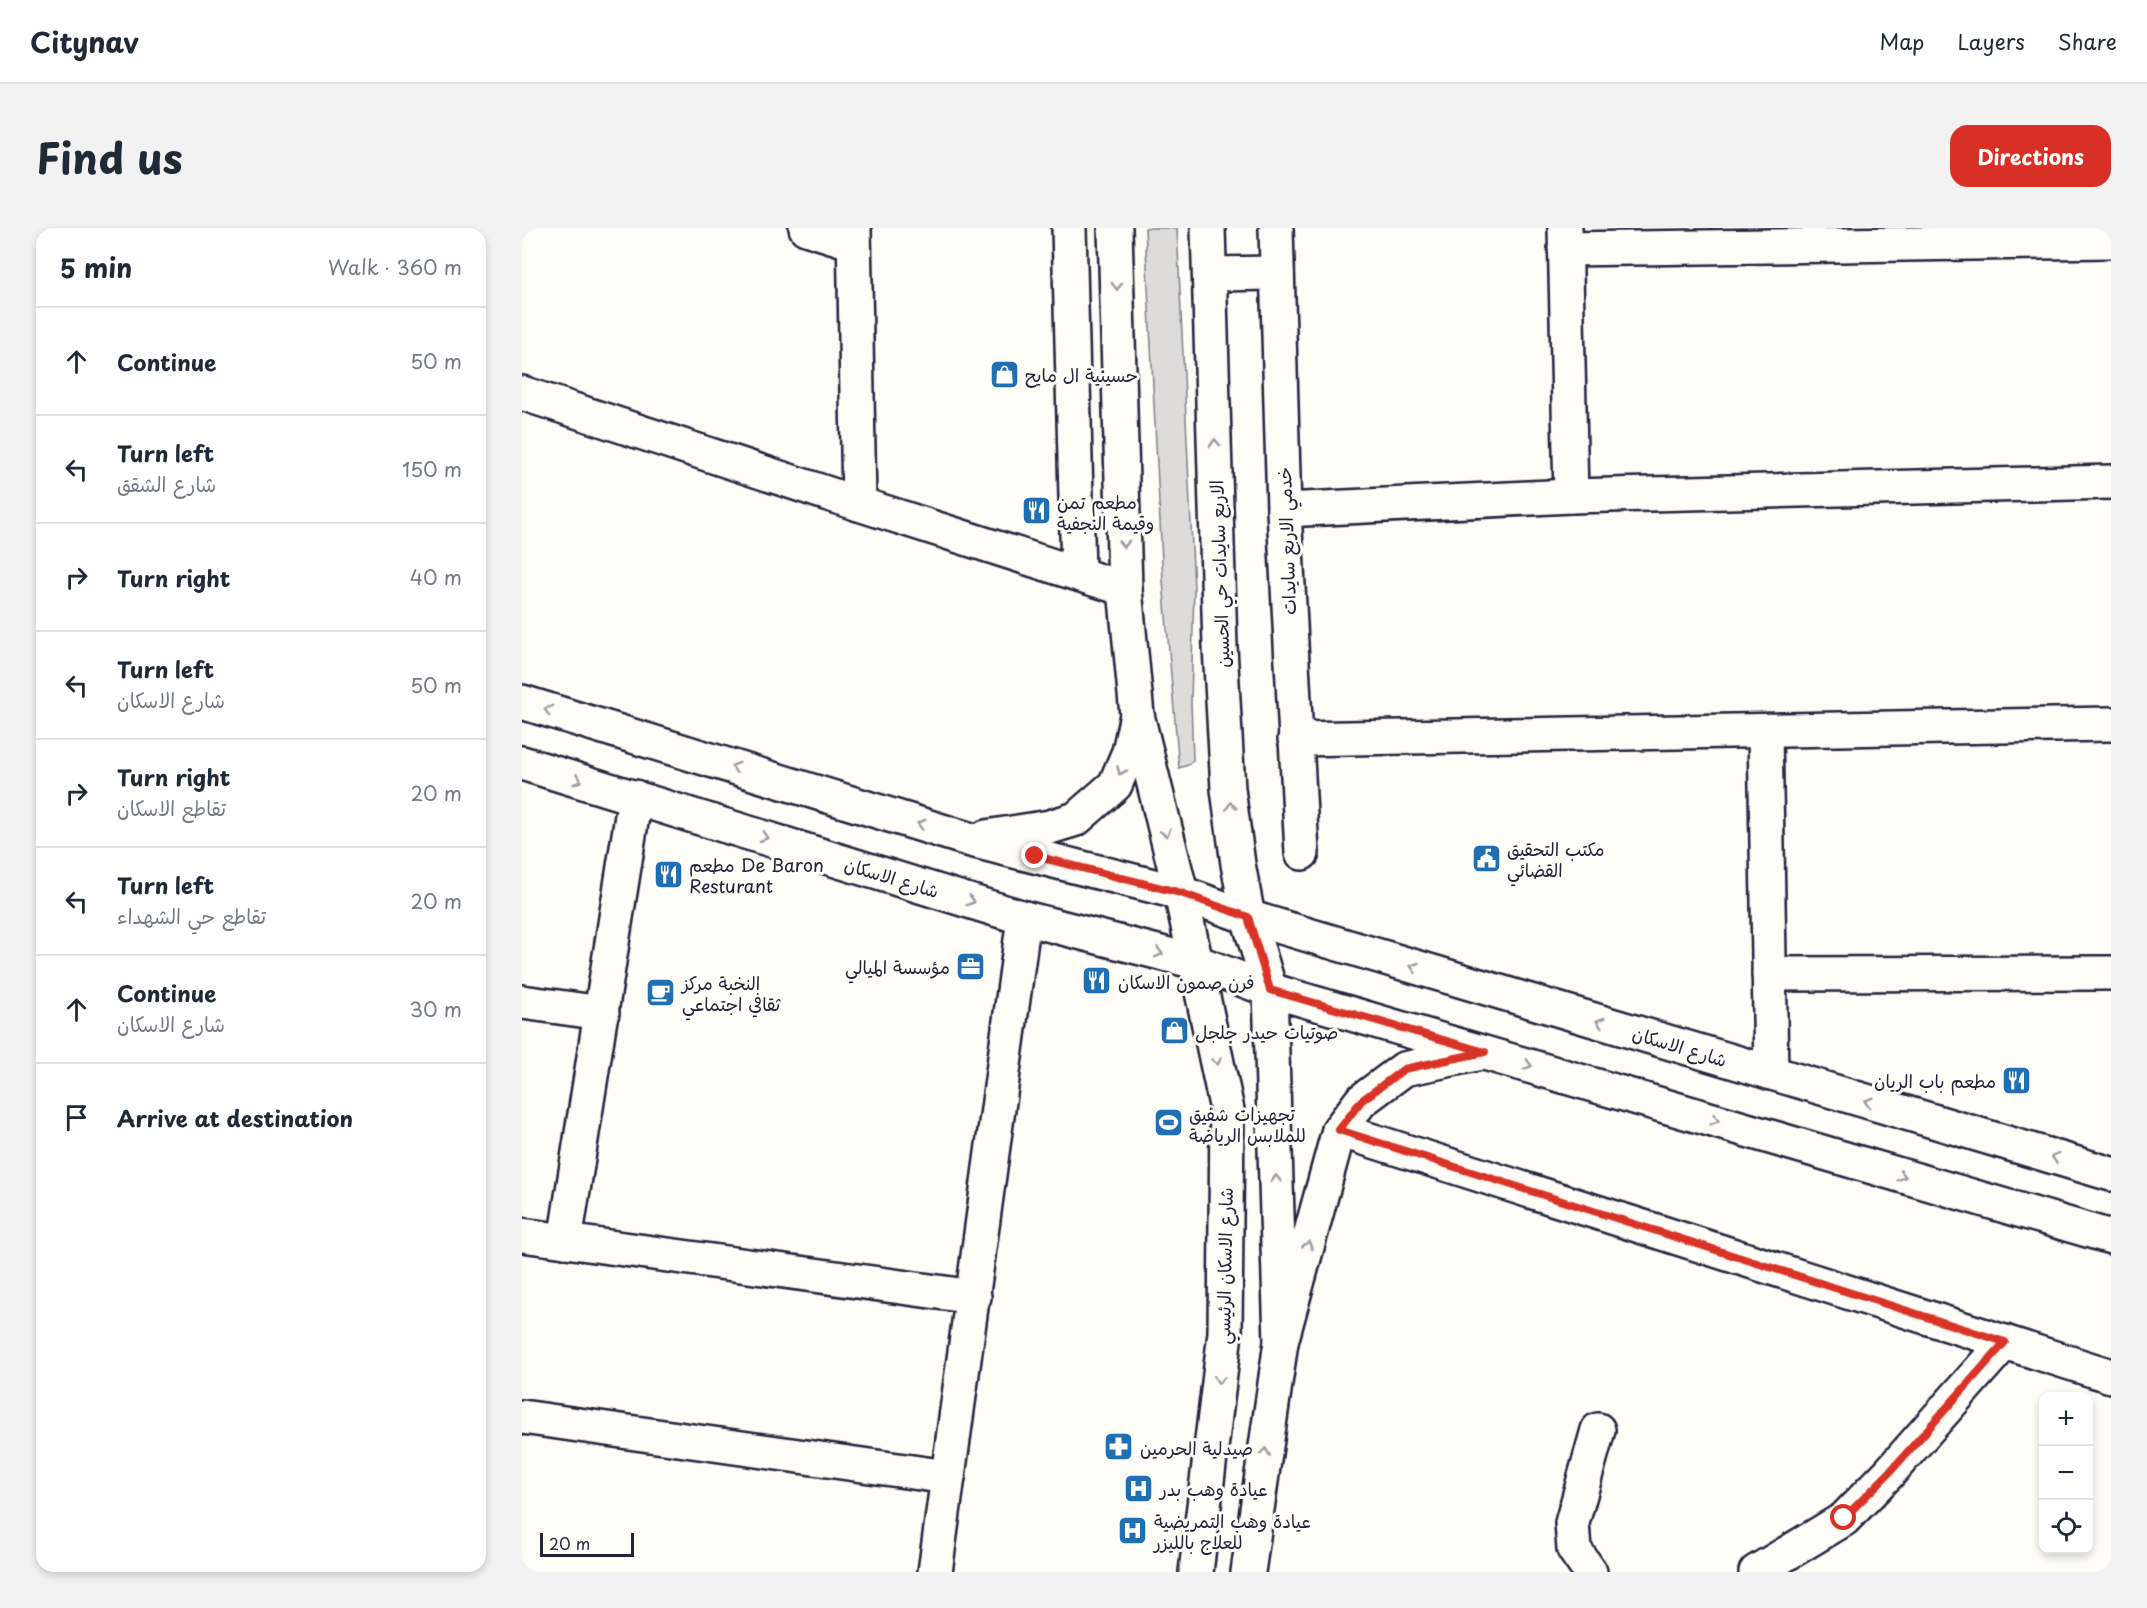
<!DOCTYPE html>
<html lang="en">
<head>
<meta charset="utf-8">
<style>
	:root { --surface:#fff; --page:#f2f2f3; --text:#1f2937; --muted:#747a83; --line:#e0e1e3; --accent:#d93025 }
	body { margin:0; font-family:"Playpen Sans","Playpen Sans Arabic",sans-serif; background:var(--page); color:var(--text) }
	.controls { position:absolute; right:18px; bottom:18px; display:grid; overflow:hidden; border-radius:12px; box-shadow:0 3px 9px #0003 }
	.controls button { width:54px; height:54px; display:grid; place-items:center; padding:0; border:0; border-bottom:2px solid var(--line); background:var(--surface); color:var(--text); font:30px sans-serif }
	.scale { position:absolute; left:18px; bottom:15px; width:94px; box-sizing:border-box; padding-left:6px; border:3px solid #22223b; border-top:0; font-size:16px; line-height:21px; white-space:nowrap; color:#22223b; -webkit-text-stroke:4px #fdfcf7; paint-order:stroke }
	.stop { position:absolute; width:18px; height:18px; margin:-14px; border:4px solid #d93025; border-radius:50%; background:#fff }
	.stop.end { background:#d93025; border-color:#fff; box-shadow:0 2px 6px #0008 }
	.list { margin:0; padding:0; list-style:none }
	h2 { display:flex; justify-content:space-between; align-items:center; height:78px; margin:0; padding:0 24px; font-size:26px }
	h2 small { font-size:20px; font-weight:400; color:var(--muted) }
	.list li { display:grid; grid-template-columns:39px 1fr auto; gap:18px; align-items:center; box-sizing:border-box; height:108px; padding:0 24px; border-top:2px solid var(--line) }
	.list b { display:block; font-size:22px; white-space:nowrap }
	.list p { margin:0; font-size:20px; white-space:nowrap; color:var(--muted) }
	.list em { font-size:20px; font-style:normal; color:var(--muted) }
	.icon { flex:none; width:33px; height:33px; fill:none; stroke:currentColor; stroke-width:2; stroke-linecap:round; stroke-linejoin:round }
	.map { position:relative; flex:none; width:1589px; height:1344px; overflow:hidden; border-radius:18px }
	header { display:flex; align-items:center; gap:36px; box-sizing:border-box; height:84px; padding:0 30px; background:var(--surface); border-bottom:2px solid var(--line) }
	header strong { font-size:28px }
	nav { display:flex; gap:33px; margin-inline-start:auto; font-size:21px }
	.intro { display:flex; align-items:center; justify-content:space-between; box-sizing:border-box; height:144px; padding:0 36px }
	h1 { margin:0; font-size:42px }
	.button { padding:15px 27px; border-radius:18px; background:var(--accent); color:#fff; font-size:21px; font-weight:700 }
	main { display:flex; gap:36px; padding:0 36px }
	aside { flex:1; background:var(--surface); border-radius:18px; box-shadow:0 3px 9px #0003 }
	.map>svg:first-child { display:block }
	.green { fill:#dddcdb; stroke:#807f8b; stroke-width:1.5 }
	.lines { fill:none; stroke-linecap:round; stroke-linejoin:round }
	.minor-casing { stroke:#22223b; stroke-width:38 }
	.major-casing { stroke:#22223b; stroke-width:38 }
	.minor { stroke:#fdfcf7; stroke-width:33 }
	.major { stroke:#fdfcf7; stroke-width:33 }
	.oneway { stroke:#9a9aa2 }
	.route { stroke:#d93025; stroke-width:8 }
	.labels { text-anchor:middle; dominant-baseline:central; stroke-width:6; stroke-linejoin:round; paint-order:stroke }
	.poi-label { font-size:18px; fill:#22223b; stroke:#fdfcf7; text-anchor:start }
	.street-label { font-size:18px; fill:#22223b; stroke:#fdfcf7 }
</style>
</head>
<body>
<header>
<strong>Citynav</strong>
<nav><a>Map</a><a>Layers</a><a>Share</a></nav>
</header>
<div class="intro"><h1>Find us</h1><a class="button">Directions</a></div>
<main>
<aside>
<h2>5 min<small>Walk · 360 m</small></h2>
<ul class="list">
<li><svg class="icon" aria-label="ahead" viewBox="0 0 24 24"><path d="M12 20V5M6 11l6-6 6 6"/></svg><div><b>Continue</b></div><em>50 m</em></li>
<li><svg class="icon" aria-label="left" viewBox="0 0 24 24"><path d="M17 20v-9H6M10 6l-5 5 5 5"/></svg><div><b>Turn left</b><p>شارع الشقق</p></div><em>150 m</em></li>
<li><svg class="icon" aria-label="right" viewBox="0 0 24 24"><path d="M7 20v-9h11M14 6l5 5-5 5"/></svg><div><b>Turn right</b></div><em>40 m</em></li>
<li><svg class="icon" aria-label="left" viewBox="0 0 24 24"><path d="M17 20v-9H6M10 6l-5 5 5 5"/></svg><div><b>Turn left</b><p>شارع الاسكان</p></div><em>50 m</em></li>
<li><svg class="icon" aria-label="right" viewBox="0 0 24 24"><path d="M7 20v-9h11M14 6l5 5-5 5"/></svg><div><b>Turn right</b><p>تقاطع الاسكان</p></div><em>20 m</em></li>
<li><svg class="icon" aria-label="left" viewBox="0 0 24 24"><path d="M17 20v-9H6M10 6l-5 5 5 5"/></svg><div><b>Turn left</b><p>تقاطع حي الشهداء</p></div><em>20 m</em></li>
<li><svg class="icon" aria-label="ahead" viewBox="0 0 24 24"><path d="M12 20V5M6 11l6-6 6 6"/></svg><div><b>Continue</b><p>شارع الاسكان</p></div><em>30 m</em></li>
<li><svg class="icon" aria-label="arrive" viewBox="0 0 24 24"><path d="M6 21V4h12l-3 4 3 4H6"/></svg><div><b>Arrive at destination</b></div></li>
</ul>
</aside>
<div class="map">
<svg width="1589" height="1344" viewBox="0 0 1589 1344">
	<rect width="100%" height="100%" fill="#fdfcf7"/>
	<filter id="ink" filterUnits="userSpaceOnUse"><feTurbulence type="fractalNoise" baseFrequency=".0167" numOctaves="2"/><feDisplacementMap in="SourceGraphic" scale="12" xChannelSelector="R" yChannelSelector="G"/><feConvolveMatrix kernelMatrix="1 2 1 2 8 2 1 2 1" color-interpolation-filters="sRGB"/></filter>
	<g filter="url(#ink)">
		<path class="green" d="M623 0H655L672 361 669 474 671 532 666 537 657 540 641 353Z"/>
		<g class="lines">
			<defs>
				<g id="minor">
					<path d="M284 0 332 15"/>
					<path d="M332 0 337 276"/>
					<path d="M547 0 556 345"/>
					<path d="M593 0 603 361 615 487 659 665 705 882 703 1105 674 1344"/>
					<path d="M686 0 698 419 706 561 716 636 726 689 748 762 759 1114 726 1344"/>
					<path d="M754 0 762 282 780 625"/>
					<path d="M1043 0 1049 268"/>
					<path d="M1043 21 1589 13"/>
					<path d="M688 46 755 45"/>
					<path d="M0 165 337 276 603 361"/>
					<path d="M762 282 1049 268 1589 254"/>
					<path d="M1243 503 1249 845"/>
					<path d="M773 511 1589 496"/>
					<path d="M1247 746 1589 745"/>
					<path d="M0 774 80 785"/>
					<path d="M817 902 1589 1148"/>
					<path d="M0 1007 452 1069"/>
					<path d="M43 1013 113 569"/>
					<path d="M0 1189 426 1249"/>
					<path d="M413 1344 502 690"/>
					<path d="M1068 1344 1052 1321 1050 1295 1076 1202"/>
					<path d="M1234 1344 1322 1291 1367 1245 1483 1114"/>
				</g>
				<g id="major">
					<path d="M0 474 449 612 659 665 726 689 1589 946"/>
					<path d="M0 535 502 690 674 734 748 762 1589 1009"/>
					<path d="M464 609 528 599 554 591 593 557 607 524 615 487"/>
					<path d="M759 1114 817 902 839 873 882 841 959 825"/>
				</g>
			</defs>
			<use href="#minor" class="minor-casing"/>
			<use href="#major" class="major-casing"/>
			<use href="#minor" class="minor"/>
			<use href="#major" class="major"/>
		</g>
		<defs><path id="oneway-chevron" d="M-2-3.5L2.5 0L-2 3.5" fill="none" stroke-width="1.6" stroke-linecap="round" stroke-linejoin="round" transform="scale(1.5)"/></defs>
		<g class="oneway">
			<use href="#oneway-chevron" transform="translate(595 58) rotate(89)"/>
			<use href="#oneway-chevron" transform="translate(693 215) rotate(-92)"/>
			<use href="#oneway-chevron" transform="translate(602 316) rotate(88)"/>
			<use href="#oneway-chevron" transform="translate(26 482) rotate(-163)"/>
			<use href="#oneway-chevron" transform="translate(213 539) rotate(-163)"/>
			<use href="#oneway-chevron" transform="translate(599 543) rotate(114)"/>
			<use href="#oneway-chevron" transform="translate(56 552) rotate(17)"/>
			<use href="#oneway-chevron" transform="translate(709 578) rotate(-98)"/>
			<use href="#oneway-chevron" transform="translate(399 596) rotate(-163)"/>
			<use href="#oneway-chevron" transform="translate(644 605) rotate(76)"/>
			<use href="#oneway-chevron" transform="translate(242 609) rotate(17)"/>
			<use href="#oneway-chevron" transform="translate(449 673) rotate(17)"/>
			<use href="#oneway-chevron" transform="translate(637 725) rotate(14)"/>
			<use href="#oneway-chevron" transform="translate(892 739) rotate(-163)"/>
			<use href="#oneway-chevron" transform="translate(1078 794) rotate(-163)"/>
			<use href="#oneway-chevron" transform="translate(695 833) rotate(78)"/>
			<use href="#oneway-chevron" transform="translate(1006 837) rotate(16)"/>
			<use href="#oneway-chevron" transform="translate(1346 874) rotate(-164)"/>
			<use href="#oneway-chevron" transform="translate(1193 892) rotate(16)"/>
			<use href="#oneway-chevron" transform="translate(1533 929) rotate(-164)"/>
			<use href="#oneway-chevron" transform="translate(1380 948) rotate(16)"/>
			<use href="#oneway-chevron" transform="translate(754 951) rotate(-92)"/>
			<use href="#oneway-chevron" transform="translate(786 1017) rotate(-75)"/>
			<use href="#oneway-chevron" transform="translate(697 1152) rotate(97)"/>
			<use href="#oneway-chevron" transform="translate(743 1224) rotate(-82)"/>
		</g>
	</g>
	<g class="lines" filter="url(#ink)">
		<path class="route" d="M513 628 659 665 726 689 748 762 963 824 882 841 839 873 817 902 1483 1114 1367 1245 1322 1290"/>
	</g>
	<defs>
		<symbol id="shop-square" viewBox="-11 -11 22 22"><rect x="-9" y="-9" width="18" height="18" rx="4" fill="#1f6fb2" stroke="#fdfcf7"/><path d="M-5-2.5h2.3a2.7 3.5 0 0 1 5.4 0H5L5.5 6h-11ZM-1.5-2.5h3a1.5 2.3 0 0 0-3 0Z" fill="#fff"/></symbol>
		<symbol id="restaurant-square" viewBox="-11 -11 22 22"><rect x="-9" y="-9" width="18" height="18" rx="4" fill="#1f6fb2" stroke="#fdfcf7"/><path d="M-5-6h1v4h1v-4h1v4h1v-4h1v5L-1.5 .5V6h-2V.5L-5-1ZM5-6V6H3V1.5H1.5Q1.5-4 5-6Z" fill="#fff"/></symbol>
		<symbol id="civic-square" viewBox="-11 -11 22 22"><rect x="-9" y="-9" width="18" height="18" rx="4" fill="#1f6fb2" stroke="#fdfcf7"/><path d="M-.6-6.5H3V-4.5H.6V-3L4-1V1h2V6H-6V1h2V-1L-.6-3ZM-1.2 2.5V6h2.4V2.5Z" fill="#fff"/></symbol>
		<symbol id="office-square" viewBox="-11 -11 22 22"><rect x="-9" y="-9" width="18" height="18" rx="4" fill="#1f6fb2" stroke="#fdfcf7"/><path d="M-6-3h4V-5.5h4V-3h4V5H-6ZM-1-4.5V-3h2v-1.5ZM-6 0V1H6V0Z" fill="#fff"/></symbol>
		<symbol id="cafe-square" viewBox="-11 -11 22 22"><rect x="-9" y="-9" width="18" height="18" rx="4" fill="#1f6fb2" stroke="#fdfcf7"/><path d="M-5.5-4.5H6V0H3Q3 3.5 0 3.5H-2.5Q-5.5 3.5-5.5 0ZM3-3.2v2h1.7v-2ZM-6 4.5H4V6H-6Z" fill="#fff"/></symbol>
		<symbol id="stadium-square" viewBox="-11 -11 22 22"><rect x="-9" y="-9" width="18" height="18" rx="4" fill="#1f6fb2" stroke="#fdfcf7"/><path d="M0-5a6.5 5 0 1 0 0 10a6.5 5 0 1 0 0-10ZM-3.5-1.8h7v3.6h-7Z" fill="#fff"/></symbol>
		<symbol id="pharmacy-square" viewBox="-11 -11 22 22"><rect x="-9" y="-9" width="18" height="18" rx="4" fill="#1f6fb2" stroke="#fdfcf7"/><path d="M-2-6h4v4h4v4h-4v4h-4v-4h-4v-4h4Z" fill="#fff"/></symbol>
		<symbol id="hospital-square" viewBox="-11 -11 22 22"><rect x="-9" y="-9" width="18" height="18" rx="4" fill="#1f6fb2" stroke="#fdfcf7"/><path d="M-5-5h3v3.5h4V-5h3V5h-3V1.5h-4V5h-3Z" fill="#fff"/></symbol>
	</defs>
	<g fill-rule="evenodd">
		<use href="#shop-square" x="466" y="130" width="33" height="33"/>
		<use href="#restaurant-square" x="498" y="266" width="33" height="33"/>
		<use href="#civic-square" x="948" y="614" width="33" height="33"/>
		<use href="#restaurant-square" x="130" y="630" width="33" height="33"/>
		<use href="#office-square" x="432" y="722" width="33" height="33"/>
		<use href="#restaurant-square" x="558" y="736" width="33" height="33"/>
		<use href="#cafe-square" x="122" y="748" width="33" height="33"/>
		<use href="#shop-square" x="636" y="786" width="33" height="33"/>
		<use href="#restaurant-square" x="1478" y="836" width="33" height="33"/>
		<use href="#stadium-square" x="630" y="878" width="33" height="33"/>
		<use href="#pharmacy-square" x="580" y="1202" width="33" height="33"/>
		<use href="#hospital-square" x="600" y="1244" width="33" height="33"/>
		<use href="#hospital-square" x="594" y="1286" width="33" height="33"/>
	</g>
	<g class="labels">
		<g class="poi-label">
			<text x="503" y="146">حسينية ال مايح</text>
			<text x="535" y="273">مطعم تمن<tspan x="535" dy="21">وقيمة النجفية</tspan></text>
			<text x="985" y="620">مكتب التحقيق<tspan x="985" dy="21">القضائي</tspan></text>
			<text x="167" y="636">مطعم De Baron<tspan x="167" dy="21">Resturant</tspan></text>
			<text x="428" y="738" text-anchor="end">مؤسسة الميالي</text>
			<text x="596" y="753">فرن صمون الاسكان</text>
			<text x="160" y="754">النخبة مركز<tspan x="160" dy="21">ثقافي اجتماعي</tspan></text>
			<text x="673" y="803">صوتيات حيدر جلجل</text>
			<text x="1474" y="852" text-anchor="end">مطعم باب الريان</text>
			<text x="667" y="885">تجهيزات شفيق<tspan x="667" dy="21">للملابس الرياضة</tspan></text>
			<text x="618" y="1219">صيدلية الحرمين</text>
			<text x="638" y="1260">عيادة وهب بدر</text>
			<text x="632" y="1292">عيادة وهب التمريضية<tspan x="632" dy="21">للعلاج بالليزر</tspan></text>
		</g>
		<g class="street-label">
			<text transform="translate(764 313) rotate(-92)">خدمي الاربع سايدات</text>
			<text transform="translate(697 346) rotate(-92)">الاربع سايدات حي الحسين</text>
			<text transform="translate(370 649) rotate(17)">شارع الاسكان</text>
			<text transform="translate(1158 818) rotate(17)">شارع الاسكان</text>
			<text transform="translate(702 1038) rotate(-89)">شارع الاسكان الرئيسي</text>
		</g>
	</g>
</svg>
<div class="controls">
<button>+</button>
<button>−</button>
<button><svg class="icon" aria-label="locate" viewBox="0 0 24 24"><circle cx="12" cy="12" r="6"/><path d="M12 2v4M12 18v4M2 12h4M18 12h4"/></svg></button>
</div>
<div class="scale">20 m</div>
<div class="stop" style="left:1322px;top:1290px"></div>
<div class="stop end" style="left:513px;top:628px"></div>
</div>
</main>
</body>
</html>
